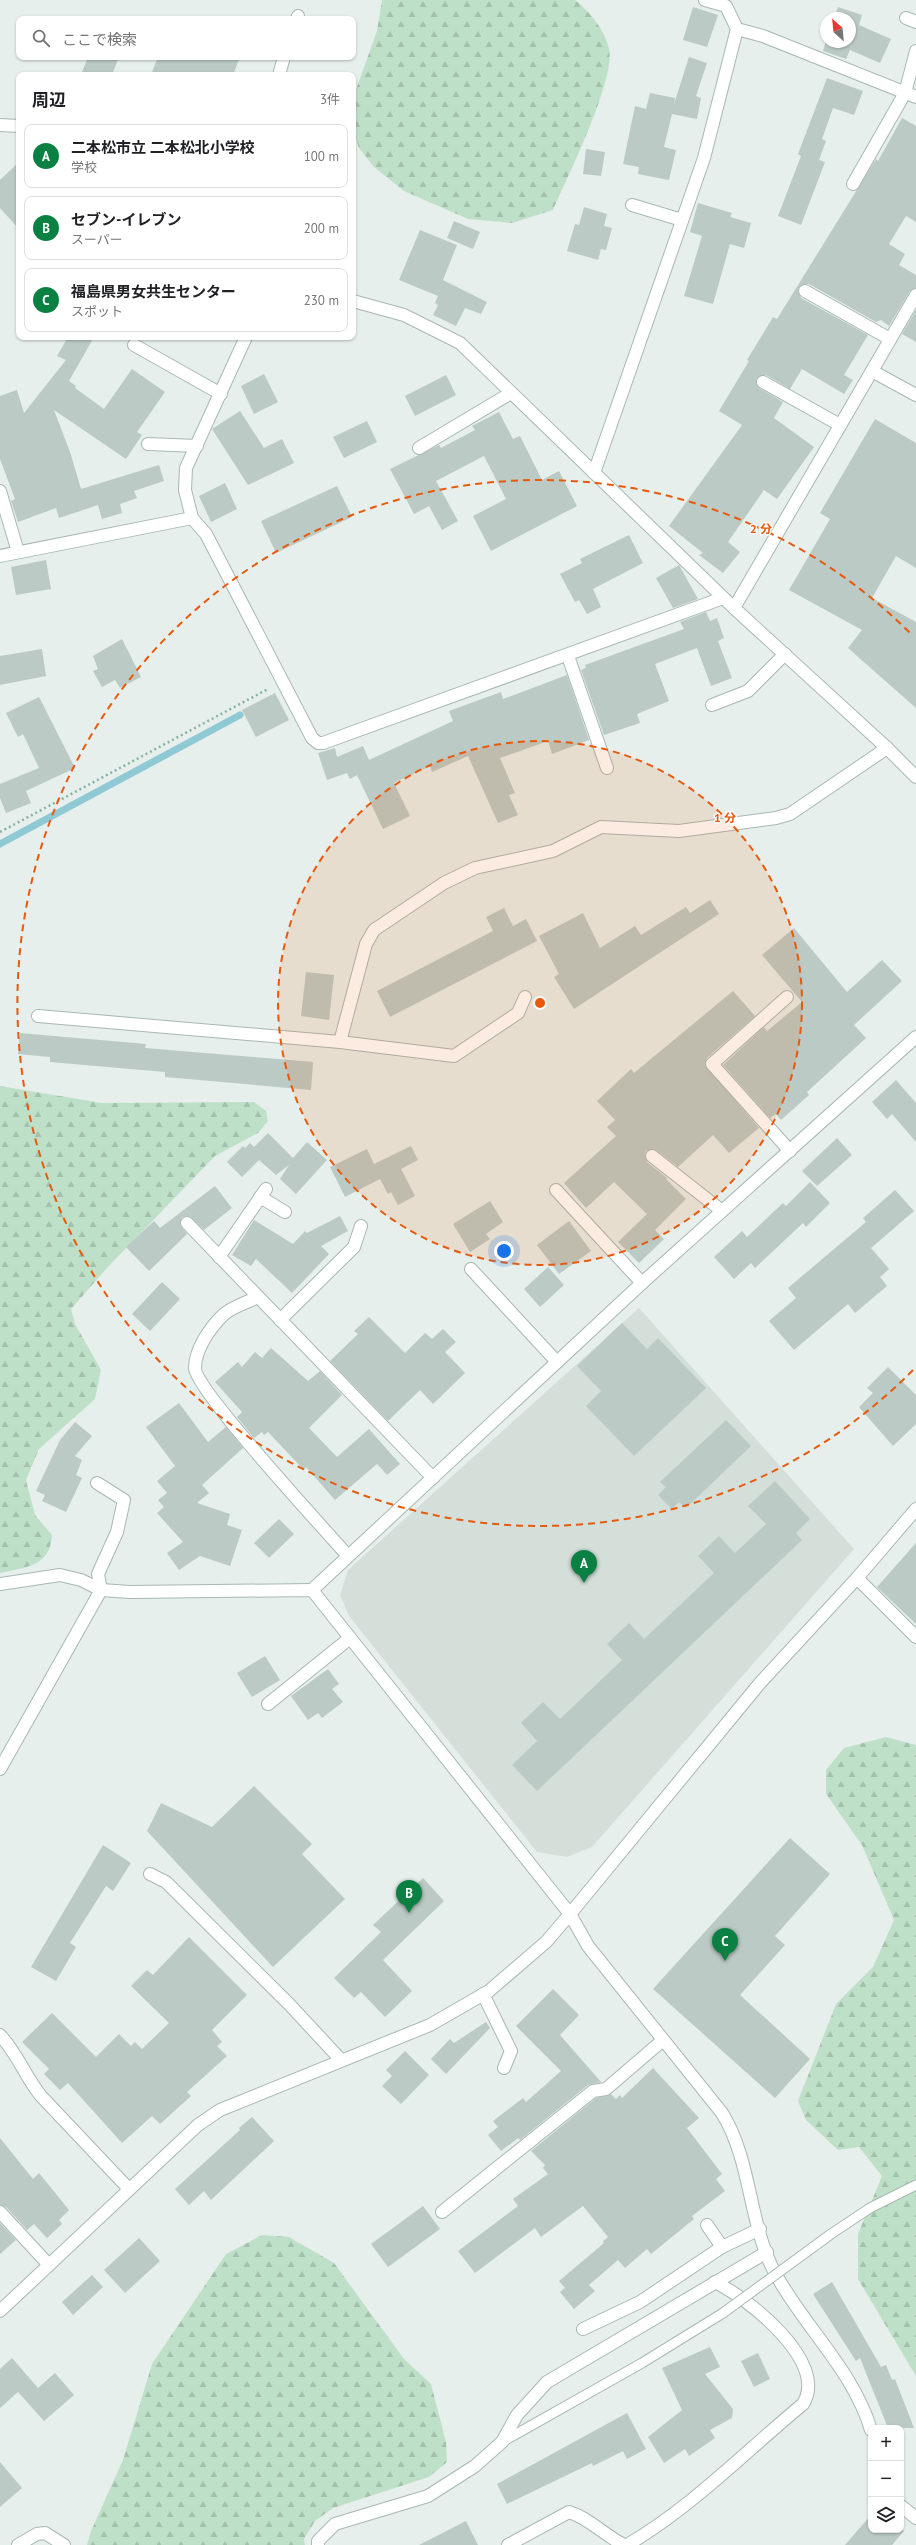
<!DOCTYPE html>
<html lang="ja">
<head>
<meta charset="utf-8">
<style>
	:root { --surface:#fff; --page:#f6f6f6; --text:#202124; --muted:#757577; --line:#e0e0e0; --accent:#0b8043 }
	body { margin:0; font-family:"PT Sans","Noto Sans JP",sans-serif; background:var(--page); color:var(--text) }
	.controls { position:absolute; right:12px; bottom:12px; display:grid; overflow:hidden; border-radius:8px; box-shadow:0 1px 3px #0004 }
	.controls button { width:36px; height:36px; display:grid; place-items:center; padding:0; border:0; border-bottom:1px solid var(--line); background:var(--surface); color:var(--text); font:20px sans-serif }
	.compass { position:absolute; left:820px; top:12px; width:36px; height:36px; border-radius:50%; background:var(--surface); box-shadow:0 1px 3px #0004; rotate:333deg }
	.you { position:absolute; left:504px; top:1251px; width:14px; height:14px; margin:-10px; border:3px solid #fff; border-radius:50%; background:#1a73e8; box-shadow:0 0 0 6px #1a73e833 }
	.badge { display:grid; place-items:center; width:26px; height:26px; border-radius:50%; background:var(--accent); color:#fff; font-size:13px; font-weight:700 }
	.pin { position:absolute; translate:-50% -33px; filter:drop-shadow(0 1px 2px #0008) }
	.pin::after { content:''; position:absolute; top:21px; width:14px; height:12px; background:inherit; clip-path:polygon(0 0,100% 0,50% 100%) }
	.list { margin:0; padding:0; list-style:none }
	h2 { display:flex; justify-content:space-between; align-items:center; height:52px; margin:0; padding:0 16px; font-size:17px }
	h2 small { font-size:13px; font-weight:400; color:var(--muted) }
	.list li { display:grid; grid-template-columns:26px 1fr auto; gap:12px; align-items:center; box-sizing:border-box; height:64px; margin:0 8px 8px; padding:0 8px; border:1px solid var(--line); border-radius:8px }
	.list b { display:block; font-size:15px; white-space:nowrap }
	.list p { margin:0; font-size:13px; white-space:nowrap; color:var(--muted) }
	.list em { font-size:13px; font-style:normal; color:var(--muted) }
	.icon { flex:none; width:22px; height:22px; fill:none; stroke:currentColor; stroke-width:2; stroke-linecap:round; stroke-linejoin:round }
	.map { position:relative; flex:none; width:916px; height:2545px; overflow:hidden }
	.search { position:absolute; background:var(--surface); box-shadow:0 1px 3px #0004; left:16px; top:16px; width:340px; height:44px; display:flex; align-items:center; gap:10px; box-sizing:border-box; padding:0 14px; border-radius:8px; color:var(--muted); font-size:15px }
	.panel { position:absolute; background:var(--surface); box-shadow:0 1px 3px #0004; left:16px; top:72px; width:340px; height:268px; border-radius:8px }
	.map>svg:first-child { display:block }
	.built { fill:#d4dfda }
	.forest { fill:url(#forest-firs) }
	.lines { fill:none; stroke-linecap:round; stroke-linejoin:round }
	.stream { stroke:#8ec9d4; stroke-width:7 }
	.building { fill:#bbcac4 }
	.service-casing { stroke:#a8b8b2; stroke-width:11 }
	.minor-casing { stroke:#a8b8b2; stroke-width:14 }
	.tertiary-casing { stroke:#a8b8b2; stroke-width:14 }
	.path { stroke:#86b3a5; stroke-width:2.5; stroke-dasharray:2 3; stroke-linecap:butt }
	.service { stroke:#fff; stroke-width:9 }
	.minor { stroke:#fff; stroke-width:12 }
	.tertiary { stroke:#fff; stroke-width:12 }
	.service-bridge-casing { stroke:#a8b8b2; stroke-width:11; stroke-linecap:butt }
	.service-bridge { stroke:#fff; stroke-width:9 }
	.ring { fill:none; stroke:#e8590c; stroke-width:2; stroke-dasharray:7 5 }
	.centre { fill:#e8590c; stroke:#f7fbf9; stroke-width:2 }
	.ring-label { font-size:12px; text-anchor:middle; font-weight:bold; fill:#e8590c; stroke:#f7fbf9; stroke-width:3; stroke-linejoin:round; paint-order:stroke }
</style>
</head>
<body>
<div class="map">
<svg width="916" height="2545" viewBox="0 0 916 2545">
	<defs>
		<pattern id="forest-firs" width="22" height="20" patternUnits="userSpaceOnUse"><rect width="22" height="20" fill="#bfe0c8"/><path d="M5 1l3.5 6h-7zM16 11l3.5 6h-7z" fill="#a4c1ad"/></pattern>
	</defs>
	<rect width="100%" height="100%" fill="#e6efeb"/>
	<path class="built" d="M639 1308 854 1549 592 1847 567 1857 537 1852 349 1616 340 1595 348 1570Z"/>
	<g class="forest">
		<path d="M382 0H575C590 12 605 30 609 49 616 79 567 178 553 210L512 223 468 219 404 191 374 167 359 148 353 131V98L377 31Z"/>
		<path d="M0 1086 102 1103 254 1102 266 1111 268 1121 258 1133 215 1156 106 1269 71 1309 75 1324 101 1370 95 1399 39 1449 26 1480 35 1515 52 1535C50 1567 26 1567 0 1573Z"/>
		<path d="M886 1737 916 1745V2376L858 2279V2234L882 2176 859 2147 838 2150 806 2120 798 2101 836 2004 873 1967 894 1920 862 1845 826 1794V1770L844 1748Z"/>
		<path d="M262 2235 289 2237 334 2263 404 2359 431 2384 446 2442 447 2462 429 2477 333 2508 315 2521 304 2539 305 2545H87L91 2531 123 2460 152 2364 226 2254Z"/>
	</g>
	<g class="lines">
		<path class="stream" d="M0 844 240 715"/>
	</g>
	<g class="building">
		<path d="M693 7 718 15 707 47 683 40Z"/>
		<path d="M838 7 862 15 859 25 891 39 880 63 850 50 846 59 823 51 826 41 850 42V18H834Z"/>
		<path d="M88 57H119L112 75H81Z"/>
		<path d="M158 57H240L233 75H151Z"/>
		<path d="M689 57 707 63 696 96 701 98 697 119 672 114 664 147 676 150 669 180 638 174 639 167 623 164 635 106 646 109 650 93 675 98 674 104Z"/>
		<path d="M827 78 863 91 854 115 833 108 822 139 826 141 819 160 825 162 801 225 778 216 801 156 798 154Z"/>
		<path d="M902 118 916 126V222L906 216 889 244 905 254 899 265 916 275V288L910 291 889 326 881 320 876 322 809 284H805L799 287 798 291 801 298 868 335 844 375 853 380 844 394 802 369 790 389 766 375 757 378 756 382 759 388 783 402 774 418 814 447 777 499 764 490 728 542 740 552 723 573 699 555 703 553 669 526 742 425 719 411 749 361 747 360 773 317 777 319 876 159 878 161Z"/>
		<path d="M586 149 605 152 601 176 583 174Z"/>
		<path d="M19 162V229L0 208V180Z"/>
		<path d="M698 203 732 213 730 217 751 223 744 248 730 244 713 304 684 296 702 236 690 232Z"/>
		<path d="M584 207 607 214 604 226 612 228 606 250 601 249 598 260 567 251 575 224 579 225Z"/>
		<path d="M454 221 480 232 473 249 447 238Z"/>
		<path d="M420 230 457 245 443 280 487 302 481 314 465 308 456 326 433 315 438 305 435 303 438 296 399 280Z"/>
		<path d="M916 310V342L902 334Z"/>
		<path d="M68 337H94L69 381 76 386 75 388 104 409 132 369 165 392 137 432 142 435 126 459 54 410 70 452 81 489 159 465 164 481 134 491 137 498 120 504 122 513 102 519 98 505 59 518 56 508 18 522 11 501 15 499 0 459V396L17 390 24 413 66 360 57 356Z"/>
		<path d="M264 374 278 402 254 414 241 386Z"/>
		<path d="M446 375 456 395 415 416 405 396Z"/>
		<path d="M240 411 264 448 282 439 294 463 248 485 212 429Z"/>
		<path d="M499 412 513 439 520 436 542 480 559 471 577 506 491 551 473 516 506 499 484 456 436 481 458 521 442 530 429 506 414 514 390 469 439 445 441 448 475 430 472 426Z"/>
		<path d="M875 419 916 443V568L896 556 872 598 916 622V708L848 648 862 630 789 590 830 519 820 513Z"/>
		<path d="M367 421 377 442 344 458 333 437Z"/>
		<path d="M225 483 237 509 211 522 199 496Z"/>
		<path d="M337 486 352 517 276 553 261 521Z"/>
		<path d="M629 535 643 563 593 589 601 607 587 614 579 600 575 602 560 574 582 563 580 559Z"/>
		<path d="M46 560 51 589 16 595 11 567Z"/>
		<path d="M679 565 698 599 673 608 656 578Z"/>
		<path d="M706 612 710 621 717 618 724 638 718 641 732 678 711 686 697 648 655 664 669 701 637 714 640 723 604 735 581 670 586 668 585 665 684 629 680 622Z"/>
		<path d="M122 639 141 677 120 688 115 680 102 687 93 671 98 669 93 656Z"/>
		<path d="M42 649 46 676 0 685V656Z"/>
		<path d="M567 675 589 740 552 754 548 741 500 758 515 793 509 795 518 815 498 823 468 756 432 772 430 766 394 783 410 816 383 829 357 775 350 779 347 773 327 780 318 753 335 748 337 757 363 746 369 760 453 721 449 711 501 692 503 699Z"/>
		<path d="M275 693 289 720 256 737 242 710Z"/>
		<path d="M39 697 75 768 26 791 31 803 6 813 0 798V784L39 768 23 734 18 737 6 713Z"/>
		<path d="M710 900 719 914 574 1009 554 977 559 974 539 936 583 913 600 948 635 926 641 935 686 907 690 913Z"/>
		<path d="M504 908 513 926 526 919 537 941 390 1017 377 991 493 931 486 917Z"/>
		<path d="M794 928 847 992 882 960 902 981 854 1025 866 1038 807 1092 809 1095 781 1120 776 1114 770 1118 723 1065 764 1027 767 1031 802 1002 762 955Z"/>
		<path d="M306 972 334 975 329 1020 301 1016Z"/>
		<path d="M733 991 755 1016 707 1058 705 1065 759 1128 729 1153 713 1135 678 1167 656 1150 646 1151 645 1155 647 1162 667 1178 666 1179 686 1199 655 1230 664 1239 639 1263 618 1242 647 1214 614 1182 586 1208 564 1183 616 1136 607 1127 615 1120 597 1101 631 1069 634 1073Z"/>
		<path d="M20 1033 146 1044 145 1048 313 1062 311 1090 165 1077V1072L50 1062V1057L18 1054Z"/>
		<path d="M896 1080 916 1103V1142L892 1114 887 1119 872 1102Z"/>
		<path d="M268 1133 293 1158 307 1142 327 1160 296 1194 280 1179 289 1165 276 1175 259 1160 242 1177 227 1162 243 1146 245 1148 250 1143 254 1147Z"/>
		<path d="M837 1138 852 1155 817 1186 802 1171Z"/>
		<path d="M411 1146 418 1160 401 1169 415 1196 398 1205 391 1192 388 1194 380 1179 345 1197 330 1167 367 1149 374 1164Z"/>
		<path d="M810 1182 830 1203 806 1227 803 1223 755 1268 751 1263 734 1279 714 1257 742 1231 747 1237 783 1203 786 1206Z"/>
		<path d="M215 1186 232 1208 204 1230 189 1216 182 1217 180 1225 187 1234 149 1271 126 1247 154 1221 160 1228Z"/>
		<path d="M895 1190 914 1211 871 1248 889 1269 880 1277 887 1286 855 1313 848 1304 794 1350 769 1321 796 1298 788 1288 866 1222 863 1218Z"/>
		<path d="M490 1201 503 1222 486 1234 490 1239 470 1252 453 1224Z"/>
		<path d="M340 1216 348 1231 321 1246 329 1254 292 1293 256 1259 251 1266 232 1255 254 1220 293 1244 305 1231 307 1233Z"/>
		<path d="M569 1221 591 1251 559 1274 537 1245Z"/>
		<path d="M548 1267 564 1285 540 1307 524 1289Z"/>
		<path d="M162 1282 180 1299 150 1331 132 1314Z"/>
		<path d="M369 1317 405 1353 425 1333 432 1339 443 1329 456 1342 445 1352 465 1373 433 1404 420 1390 388 1421 330 1361 358 1334 354 1331Z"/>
		<path d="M622 1323 647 1349 658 1338 706 1388 634 1456 586 1406 601 1391 577 1366Z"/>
		<path d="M271 1348 308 1381 320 1371 342 1395 309 1428 337 1457 369 1429 400 1464 387 1475 377 1464 335 1500 306 1467 304 1470 268 1432 264 1435 262 1432 254 1438 237 1417 242 1412 215 1382 238 1362 242 1367 255 1352 262 1358Z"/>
		<path d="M888 1367 916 1395V1424L893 1446 859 1407 873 1393 867 1388Z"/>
		<path d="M179 1403 208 1442 226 1427 243 1448 202 1485 209 1493 197 1503 230 1514 227 1525 242 1530 230 1566 200 1556 179 1570 167 1553 183 1542 157 1513 164 1507 158 1500 167 1493 157 1481 175 1466 146 1427Z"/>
		<path d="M726 1420 751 1446 686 1508 679 1502 672 1509 658 1495 666 1487 660 1482Z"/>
		<path d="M75 1422 92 1436 75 1456 82 1460 76 1475 82 1478 66 1512 42 1501 45 1495 36 1491 60 1440Z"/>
		<path d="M775 1481 810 1519 796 1533 802 1540 537 1791 512 1765 537 1741 521 1723 543 1702 560 1719 622 1660 607 1644 629 1623 644 1639 714 1573 698 1556 719 1536 735 1553 766 1524 748 1506Z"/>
		<path d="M279 1519 294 1534 269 1558 254 1543Z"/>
		<path d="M916 1543V1624L877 1587Z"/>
		<path d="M265 1656 280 1680 252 1697 237 1673Z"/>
		<path d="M328 1669 339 1684 332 1689 343 1702 322 1718 318 1713 308 1720 291 1696Z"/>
		<path d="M254 1786 312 1844 302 1854 345 1899 273 1967 147 1831 161 1803 212 1827Z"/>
		<path d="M790 1838 830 1874 775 1936 785 1945 740 1995 810 2059 775 2098 653 1989Z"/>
		<path d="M103 1845 131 1863 113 1891 106 1886 70 1943 76 1947 56 1981 31 1967Z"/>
		<path d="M423 1878 444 1901 383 1960 412 1991 385 2017 361 1992 354 1998 334 1978 381 1932 373 1925Z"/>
		<path d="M189 1937 247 1995 212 2030 222 2042 217 2046 227 2056 187 2092 191 2096 160 2124 152 2116 122 2143 68 2083 60 2090 44 2074 49 2069 22 2042 52 2013 96 2057 119 2034 131 2046 135 2042 142 2049 169 2023 131 1986 147 1970 153 1975Z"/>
		<path d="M553 1989 579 2015 560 2035 601 2082 588 2085 520 2140 518 2138 501 2151 488 2135 498 2127 493 2121 523 2098 526 2102 561 2071 516 2026Z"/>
		<path d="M486 2022 490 2028 446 2074 431 2059 450 2039 454 2043Z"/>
		<path d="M405 2051 429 2075 401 2104 382 2086 392 2076 386 2070Z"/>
		<path d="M653 2068 699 2118 687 2128 722 2174 716 2179 725 2191 692 2216 694 2219 651 2254 647 2249 625 2268 618 2260 589 2285 595 2291 574 2309 560 2292 565 2288 559 2281 604 2243 603 2241 608 2237 583 2206 541 2237 535 2228 475 2273 458 2251 518 2206 513 2199 548 2174 543 2168 545 2165 531 2151 596 2098 611 2094 616 2099 620 2095 622 2098Z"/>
		<path d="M252 2117 274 2141 211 2200 204 2191 189 2205 175 2189 240 2130 239 2128Z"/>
		<path d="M0 2138 33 2179 39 2173 69 2210 59 2220 62 2224 47 2238 34 2224 27 2230 6 2207 0 2205Z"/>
		<path d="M423 2206 440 2229 388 2267 371 2244Z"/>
		<path d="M0 2223 16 2240 0 2254Z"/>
		<path d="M139 2238 160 2261 125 2293 104 2270Z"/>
		<path d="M92 2275 103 2287 73 2315 62 2302Z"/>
		<path d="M832 2282 881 2367 886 2365 892 2380 895 2379 914 2428H888L860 2358 856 2361 813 2294Z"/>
		<path d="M710 2347 720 2367 705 2374 733 2409 732 2418 710 2430 715 2438 689 2456 685 2449 664 2463 648 2437 682 2410 662 2368Z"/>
		<path d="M758 2353 770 2379 754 2387 741 2361Z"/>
		<path d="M12 2358 38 2388 55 2373 74 2395 44 2421 18 2392 0 2408V2369Z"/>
		<path d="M627 2413 646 2449 627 2459 623 2451 593 2466 592 2463 507 2504 497 2484Z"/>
		<path d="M0 2462 22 2488 0 2507Z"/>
		<path d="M871 2515V2530L901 2529 904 2531 892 2545H845Z"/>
		<path d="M466 2521 478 2545H419Z"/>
	</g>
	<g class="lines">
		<defs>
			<g id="service">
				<path d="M831 2234 870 2208 916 2185"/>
				<path d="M502 2442 642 2363 723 2313"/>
			</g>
			<g id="minor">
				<path d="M705 0 726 6 737 29"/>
				<path d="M906 18 916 22"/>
				<path d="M297 19 298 16"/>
				<path d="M279 75 284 57"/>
				<path d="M0 125 19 126"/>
				<path d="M853 184 905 93 916 51"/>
				<path d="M632 205 682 220"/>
				<path d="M805 291 890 339"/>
				<path d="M353 301 404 315 460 343 734 608 887 748 916 777"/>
				<path d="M134 345 221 394"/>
				<path d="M872 371 916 395"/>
				<path d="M763 382 840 425"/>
				<path d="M148 444 197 446"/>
				<path d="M419 448 511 393"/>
				<path d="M594 473 704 158 737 29 763 36 916 97"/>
				<path d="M0 491 18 552"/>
				<path d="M192 518 206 534 312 738 318 743H323L723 598"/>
				<path d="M0 556 192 518 185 490 186 468 246 337"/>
				<path d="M734 608 916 295"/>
				<path d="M568 656 607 768"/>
				<path d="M712 705 748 691 785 654"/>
				<path d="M787 997 712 1064 790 1151"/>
				<path d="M38 1016 340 1042 454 1056 518 1013 525 997"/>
				<path d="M340 1042 366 944 374 930 444 883 475 868 553 851 601 827 679 831 776 818 790 814 887 748"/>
				<path d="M652 1156 722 1211"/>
				<path d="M556 1190 642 1283"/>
				<path d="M260 1197 285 1212"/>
				<path d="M187 1223 433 1478"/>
				<path d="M219 1257 266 1189"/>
				<path d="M471 1269 557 1362"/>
				<path d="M258 1297C248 1302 232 1307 223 1315 210 1328 195 1349 195 1368 195 1389 326 1531 348 1556"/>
				<path d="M280 1320 354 1247 361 1226"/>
				<path d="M857 1578 916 1637"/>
				<path d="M0 1584 60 1575 81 1580 101 1590 130 1592 312 1590 570 1914 588 1946 722 2113C752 2161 748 2223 775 2273 805 2328 853 2370 871 2430"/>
				<path d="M268 1704 350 1638"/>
				<path d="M0 1769 101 1590 98 1574 117 1532 124 1500 97 1483"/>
				<path d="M150 1874 166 1882 289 2004 341 2060"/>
				<path d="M483 1994 511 2051 504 2068"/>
				<path d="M0 2035C17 2053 25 2076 41 2096L129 2189"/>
				<path d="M0 2212 49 2265"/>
				<path d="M442 2212 593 2091 606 2089 663 2040"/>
				<path d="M707 2225 722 2247"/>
				<path d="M583 2329 640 2302 722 2247 760 2229"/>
				<path d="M901 2506 916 2518"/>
				<path d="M18 2545 37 2534 45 2533 64 2545"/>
				<path d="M318 2545V2541L335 2524 428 2496 475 2466 502 2442 517 2415 547 2382 767 2252"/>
				<path d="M508 2545 569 2512C589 2518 604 2535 624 2545"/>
				<path d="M627 2545C692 2507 745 2452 803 2404 829 2362 749 2299 715 2282"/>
			</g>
			<g id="tertiary">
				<path d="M312 1590 642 1283 916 1037"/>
				<path d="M0 2311 198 2125 220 2110 430 2025 489 1991 546 1942 570 1914 760 1683 857 1578 916 1509"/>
			</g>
		</defs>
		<use href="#service" class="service-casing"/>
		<use href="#minor" class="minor-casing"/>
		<use href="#tertiary" class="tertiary-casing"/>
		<path class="path" d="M0 832 268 689"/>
		<use href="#service" class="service"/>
		<use href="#minor" class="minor"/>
		<use href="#tertiary" class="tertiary"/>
		<defs>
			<path id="service-bridge" d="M723 2313 831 2234"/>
		</defs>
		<use href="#service-bridge" class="service-bridge-casing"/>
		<use href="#service-bridge" class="service-bridge"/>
	</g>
	<circle cx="540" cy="1003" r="262" fill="#e8590c" fill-opacity=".12"/>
	<g class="ring">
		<circle cx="540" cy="1003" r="262"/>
		<path d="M913 1370A523 523 0 1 1 913 636"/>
	</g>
	<circle cx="540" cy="1003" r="6" class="centre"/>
	<g class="ring-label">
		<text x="761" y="533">2 分</text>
		<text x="725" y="822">1 分</text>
	</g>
</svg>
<div class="controls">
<button>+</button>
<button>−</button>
<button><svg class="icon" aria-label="layers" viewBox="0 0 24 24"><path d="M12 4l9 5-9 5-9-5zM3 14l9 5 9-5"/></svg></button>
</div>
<svg class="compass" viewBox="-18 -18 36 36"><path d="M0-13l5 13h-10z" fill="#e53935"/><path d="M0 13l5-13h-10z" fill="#757577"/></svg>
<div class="you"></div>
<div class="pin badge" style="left:584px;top:1583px">A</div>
<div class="pin badge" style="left:409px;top:1913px">B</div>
<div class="pin badge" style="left:725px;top:1961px">C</div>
<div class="search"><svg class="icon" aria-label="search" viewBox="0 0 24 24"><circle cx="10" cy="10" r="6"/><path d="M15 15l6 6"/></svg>ここで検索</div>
<section class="panel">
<h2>周辺<small>3件</small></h2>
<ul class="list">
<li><span class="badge">A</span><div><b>二本松市立 二本松北小学校</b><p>学校</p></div><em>100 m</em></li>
<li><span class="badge">B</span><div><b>セブン-イレブン</b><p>スーパー</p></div><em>200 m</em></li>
<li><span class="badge">C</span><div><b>福島県男女共生センター</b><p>スポット</p></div><em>230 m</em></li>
</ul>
</section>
</div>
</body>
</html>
